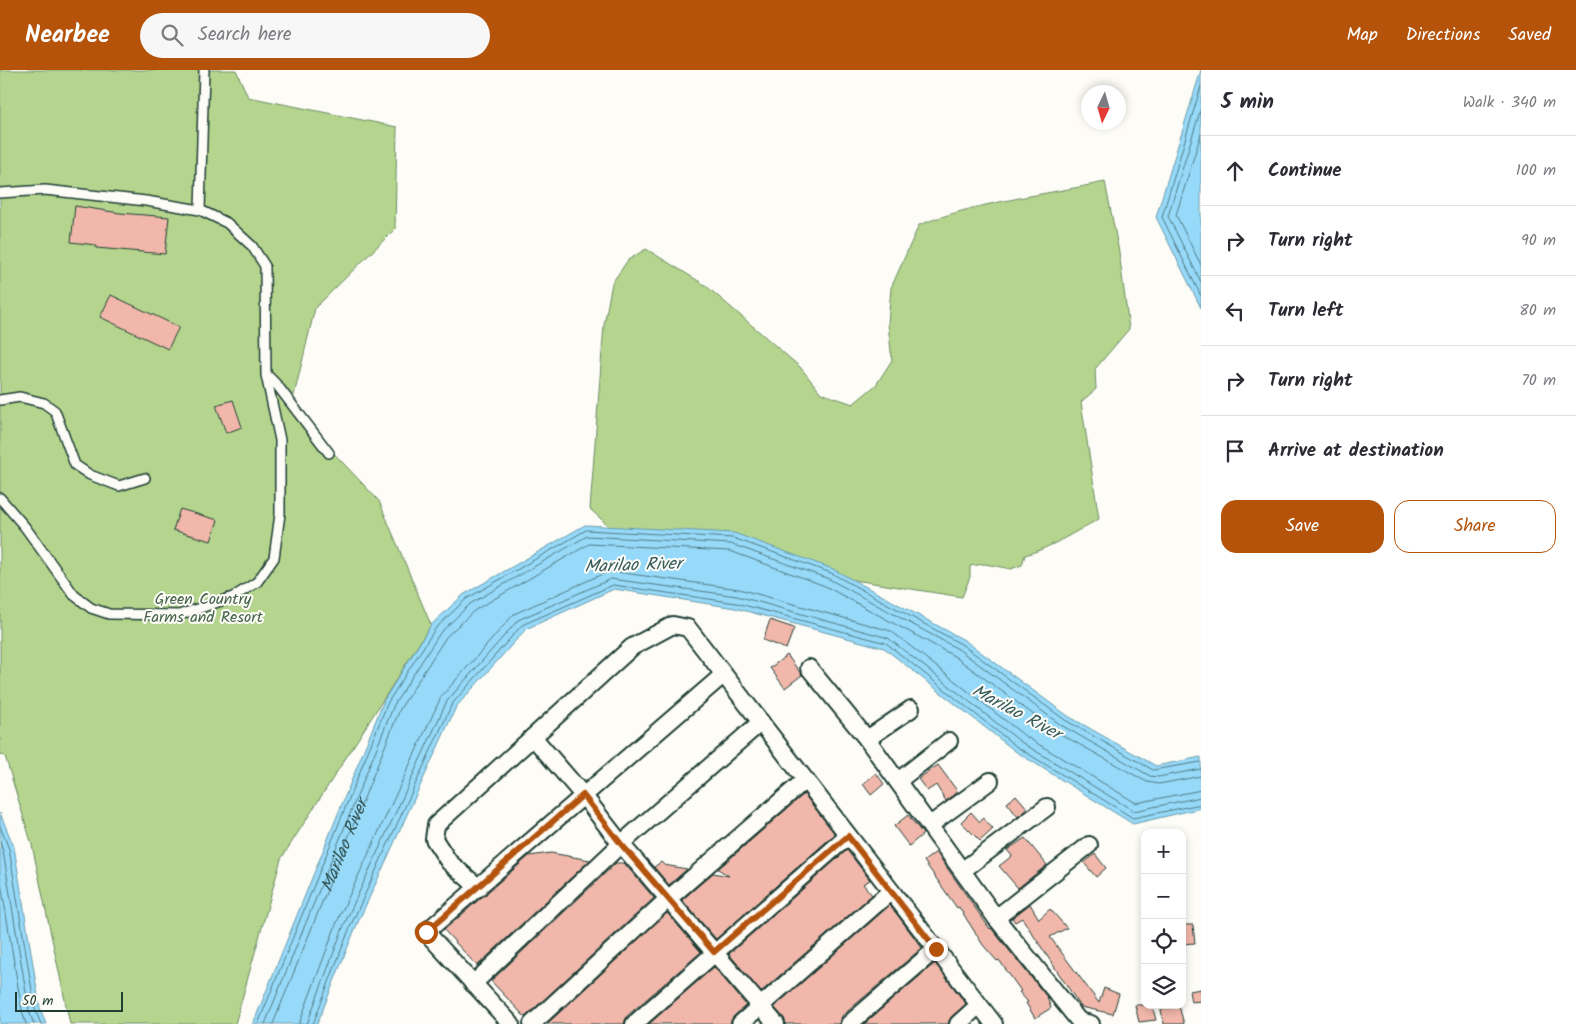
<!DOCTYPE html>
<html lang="en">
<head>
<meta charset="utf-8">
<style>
	:root { --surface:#fff; --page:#f7f7f7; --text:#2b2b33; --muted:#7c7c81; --line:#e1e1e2; --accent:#b45309 }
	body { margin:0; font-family:Kalam,sans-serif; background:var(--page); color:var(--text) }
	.controls { position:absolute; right:15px; bottom:15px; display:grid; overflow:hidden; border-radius:10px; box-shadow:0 2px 8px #0003 }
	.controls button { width:45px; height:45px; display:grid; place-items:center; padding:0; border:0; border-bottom:1px solid var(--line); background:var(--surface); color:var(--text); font:25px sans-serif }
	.compass { position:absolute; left:1081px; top:15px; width:45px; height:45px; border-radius:50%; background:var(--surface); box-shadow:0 2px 8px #0003; rotate:185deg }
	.scale { position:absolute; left:15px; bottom:12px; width:108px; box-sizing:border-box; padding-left:5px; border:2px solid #1f3d34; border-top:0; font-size:14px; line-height:18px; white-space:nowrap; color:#1f3d34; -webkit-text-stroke:4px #fdfcf7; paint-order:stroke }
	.stop { position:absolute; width:15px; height:15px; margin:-11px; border:4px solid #b45309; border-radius:50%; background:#fff }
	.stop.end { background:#b45309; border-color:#fff; box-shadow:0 1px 5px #0008 }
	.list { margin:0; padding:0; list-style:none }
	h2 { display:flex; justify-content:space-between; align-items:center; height:65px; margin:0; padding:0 20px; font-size:21px }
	h2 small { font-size:16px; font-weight:400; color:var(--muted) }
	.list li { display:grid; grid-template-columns:32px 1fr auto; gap:15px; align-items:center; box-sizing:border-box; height:70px; padding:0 20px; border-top:1px solid var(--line) }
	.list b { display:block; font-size:19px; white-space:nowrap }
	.list em { font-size:16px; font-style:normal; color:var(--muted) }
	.actions { display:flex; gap:10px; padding:15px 20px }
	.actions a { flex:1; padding:11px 0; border:1px solid var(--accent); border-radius:15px; text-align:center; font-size:18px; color:var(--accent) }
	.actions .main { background:var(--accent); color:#fff }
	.icon { flex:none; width:28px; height:28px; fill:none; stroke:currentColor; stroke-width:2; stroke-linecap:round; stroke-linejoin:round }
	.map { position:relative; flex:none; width:1201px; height:954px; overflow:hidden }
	header { display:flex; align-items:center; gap:30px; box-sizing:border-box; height:70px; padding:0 25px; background:var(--accent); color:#fff }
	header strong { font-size:24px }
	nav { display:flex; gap:28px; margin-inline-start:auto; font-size:18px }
	.search { width:350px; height:45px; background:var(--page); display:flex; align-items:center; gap:12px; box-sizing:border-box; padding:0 18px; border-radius:28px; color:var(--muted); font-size:19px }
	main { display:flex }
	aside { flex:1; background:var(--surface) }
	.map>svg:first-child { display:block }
	.green { fill:#b5d58e; stroke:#6a8961 }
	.water { fill:#97d9f9; stroke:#679baa }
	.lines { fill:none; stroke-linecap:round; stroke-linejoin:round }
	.shore { stroke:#4f7b83; stroke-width:1 }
	.building { fill:#f1b7aa; stroke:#1f3d34 }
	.service-casing { stroke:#1f3d34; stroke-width:12 }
	.minor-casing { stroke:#1f3d34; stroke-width:20 }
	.service { stroke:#fdfcf7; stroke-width:9 }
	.minor { stroke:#fdfcf7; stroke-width:16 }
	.route { stroke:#b45309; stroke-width:6 }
	.labels { text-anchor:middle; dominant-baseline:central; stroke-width:4; stroke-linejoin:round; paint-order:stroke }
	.park-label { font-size:16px; fill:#44634a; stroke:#fdfcf7 }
	.water-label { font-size:18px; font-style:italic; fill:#375c5b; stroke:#fdfcf7 }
</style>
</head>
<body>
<header>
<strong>Nearbee</strong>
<div class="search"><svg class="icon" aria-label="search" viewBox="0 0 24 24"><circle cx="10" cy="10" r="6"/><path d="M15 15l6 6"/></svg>Search here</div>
<nav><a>Map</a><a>Directions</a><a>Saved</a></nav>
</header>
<main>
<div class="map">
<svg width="1201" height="954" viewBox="0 0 1201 954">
	<rect width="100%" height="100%" fill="#fdfcf7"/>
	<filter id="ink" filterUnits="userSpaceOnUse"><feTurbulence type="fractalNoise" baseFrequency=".02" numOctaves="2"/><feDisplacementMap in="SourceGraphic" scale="10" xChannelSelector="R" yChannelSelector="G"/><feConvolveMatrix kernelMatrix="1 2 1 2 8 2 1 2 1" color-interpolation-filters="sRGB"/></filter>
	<g filter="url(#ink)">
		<g class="green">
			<path d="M0 0H236L248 27 397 57 395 159 315 238 291 338 379 431 431 555 281 789 235 954H70L32 775 5 686 0 685Z"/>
			<path d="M1105 112 1119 182 1129 259 1095 299 1096 319 1081 332 1099 449C1074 462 1051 478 1025 485L1022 495 1011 499 985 494 970 496V507L962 527 810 503 622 468 590 439 604 255 612 213 628 190 646 179 705 215 800 297 821 323 853 334 876 315 892 290 888 254 891 218 919 155C977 132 1043 125 1105 112Z"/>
		</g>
		<g class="water">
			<path d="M1201 0V238L1156 147Z"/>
			<path d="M585 455 734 463 833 499 964 570 1068 646 1156 696 1201 687V738L1133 754 1015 681 884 578 735 538 614 519 526 559 456 637 355 859 317 954H253L384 630 431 555 463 525Z"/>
			<path d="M0 743 14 777 40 938 46 954H0Z"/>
		</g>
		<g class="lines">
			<g class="shore">
				<path d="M1201 16 1162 147 1201 226"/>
				<path d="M1201 38 1168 146 1201 212"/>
				<path d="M1201 64 1176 145 1201 195"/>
				<path d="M0 756 9 779 35 939 41 954"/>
				<path d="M0 772 3 781 29 941 34 954"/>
				<path d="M0 807 22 941 26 954"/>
				<path d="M258 954 388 632 435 559 466 529 586 460 733 468 831 503 961 574 1065 650 1153 700 1201 692"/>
				<path d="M265 954 394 635 440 563 470 534 587 466 731 474 829 509 958 579 1061 655 1150 706 1158 707 1201 699"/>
				<path id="s1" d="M273 954 400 639 446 567 475 540 589 474 730 481 825 516 954 586 1057 662 1147 712 1159 714 1201 706"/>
				<path d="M299 954 337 852 441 627 514 544 609 501 739 519 891 561 1025 666 1136 733 1201 720"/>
				<path d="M307 954 344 855 447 631 518 550 611 509 737 526 888 568 1021 672 1134 741 1201 727"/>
				<path d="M313 954 350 857 452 634 522 555 613 515 736 533 886 573 1017 677 1133 748 1201 734"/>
			</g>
		</g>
		<g class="building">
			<path d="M75 136 120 143 169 147 165 184 96 178V175L71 172Z"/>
			<path d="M111 225 179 257 168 279 100 247Z"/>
			<path d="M233 330 242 357 226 363 216 335Z"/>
			<path d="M180 439 218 450 211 471 173 460Z"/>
			<path d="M770 550 794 558 786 579 763 570Z"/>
			<path d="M787 585 802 605 785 618 770 598Z"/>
			<path d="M938 695 958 722 946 731 936 715 927 721 918 709Z"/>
			<path d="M876 703 884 714 871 725 863 714Z"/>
			<path d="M804 724 835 764 716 869 682 830 713 803 729 806 718 799Z"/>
			<path d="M1016 725 1028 739 1018 747 1007 733Z"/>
			<path d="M971 742 980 752 983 748 993 759 980 771 961 752Z"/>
			<path d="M908 745 923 764 909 776 894 756Z"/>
			<path d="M1025 768 1047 795 1018 818 999 796 1012 786 1007 780Z"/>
			<path d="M847 780 870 810 863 814 872 825 761 922 729 884Z"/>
			<path d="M936 782 990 859 991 858 1047 927 1051 938 1035 948 1026 933 1028 932 1019 922 1021 921 999 890 997 891 983 875 959 837 957 838 924 791Z"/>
			<path d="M551 783 590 790 477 896 444 860 529 786Z"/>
			<path d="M1095 784 1106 798 1096 807 1084 793Z"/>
			<path d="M661 792 664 795 687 799 669 815 654 797Z"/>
			<path d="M616 793H624L654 828 525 947 491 911Z"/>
			<path d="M1030 834 1039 849 1050 839 1067 858 1050 867 1099 933 1104 918 1119 924 1113 944 1081 937 1022 848 1015 852 1012 848Z"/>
			<path d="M890 835 922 878 842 946 839 954H786L784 948 774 937Z"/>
			<path d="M667 843 701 882 627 946 624 954H547Z"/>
			<path d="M1182 855H1193L1195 873 1182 874Z"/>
			<path d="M935 893 966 934 951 947 948 954H864Z"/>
			<path d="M714 897 746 935 733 947 730 954H649Z"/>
			<path d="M1201 919V931L1191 932 1189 921Z"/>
			<path d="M1135 935H1152L1156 950 1139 952Z"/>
			<path d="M1179 936 1184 954H1164L1161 940Z"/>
		</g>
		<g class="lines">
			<defs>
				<g id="service">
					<path d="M0 123 45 120 146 131 200 140 227 153 252 176 265 196 266 305 280 370V444L274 488 257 512 233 527 179 545 109 544 91 538 74 525 25 457 0 428"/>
					<path d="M200 140 204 0"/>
					<path d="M267 305 277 315 329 383"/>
					<path d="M0 330 20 327 44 333 55 341 75 395 90 405 119 416 145 408"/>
				</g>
				<g id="minor">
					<path d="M809 598 867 669 996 848 1079 951 1091 954"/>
					<path d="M867 669 911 639"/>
					<path d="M898 711 949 671"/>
					<path d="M930 755 990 711"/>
					<path d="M963 800 1047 737"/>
					<path d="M479 818 449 792 434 769 436 755 533 667"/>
					<path d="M996 848 1089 775"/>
					<path d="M473 914 621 774 761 652"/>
					<path d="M511 954 426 862 723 605"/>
					<path d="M532 954 668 829 805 710"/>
					<path d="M634 954 848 766"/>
					<path d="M740 954 891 821"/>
					<path d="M776 954 621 774 583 725 533 667 632 577 673 555 688 558 994 954"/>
					<path d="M849 954 936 879"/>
					<path d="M958 954 979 935"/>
				</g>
			</defs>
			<use href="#service" class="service-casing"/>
			<use href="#minor" class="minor-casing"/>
			<use href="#service" class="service"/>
			<use href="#minor" class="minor"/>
		</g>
	</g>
	<g class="lines" filter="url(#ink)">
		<path class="route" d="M426 862 583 725 621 774 714 882 848 766 936 879"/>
	</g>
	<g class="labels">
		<g class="park-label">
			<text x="203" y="529">Green Country<tspan x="203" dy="18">Farms and Resort</tspan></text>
		</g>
		<g class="water-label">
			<text transform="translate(633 496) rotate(-2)">Marilao River</text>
			<text transform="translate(1016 643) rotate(28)">Marilao River</text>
			<text stroke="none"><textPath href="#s1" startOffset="192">Marilao River</textPath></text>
		</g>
	</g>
</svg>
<div class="controls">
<button>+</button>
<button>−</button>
<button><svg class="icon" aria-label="locate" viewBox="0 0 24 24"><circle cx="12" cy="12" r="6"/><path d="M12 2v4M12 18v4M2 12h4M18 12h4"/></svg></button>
<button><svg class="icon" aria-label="layers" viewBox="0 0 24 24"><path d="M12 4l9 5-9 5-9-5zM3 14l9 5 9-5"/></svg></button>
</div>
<svg class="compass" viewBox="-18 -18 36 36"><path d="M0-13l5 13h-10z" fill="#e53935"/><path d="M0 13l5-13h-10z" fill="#7c7c81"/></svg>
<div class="scale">50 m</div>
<div class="stop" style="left:426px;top:862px"></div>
<div class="stop end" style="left:936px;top:879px"></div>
</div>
<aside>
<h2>5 min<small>Walk · 340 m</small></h2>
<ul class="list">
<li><svg class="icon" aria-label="ahead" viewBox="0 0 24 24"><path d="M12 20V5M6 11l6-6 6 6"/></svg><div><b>Continue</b></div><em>100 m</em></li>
<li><svg class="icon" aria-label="right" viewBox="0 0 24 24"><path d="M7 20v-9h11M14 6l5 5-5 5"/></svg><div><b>Turn right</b></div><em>90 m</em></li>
<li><svg class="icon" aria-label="left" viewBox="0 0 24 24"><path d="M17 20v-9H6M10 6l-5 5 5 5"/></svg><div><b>Turn left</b></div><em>80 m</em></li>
<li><svg class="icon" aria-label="right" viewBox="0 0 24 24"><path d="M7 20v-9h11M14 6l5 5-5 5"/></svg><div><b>Turn right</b></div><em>70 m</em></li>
<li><svg class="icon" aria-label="arrive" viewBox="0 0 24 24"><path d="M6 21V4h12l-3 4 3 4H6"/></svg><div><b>Arrive at destination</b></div></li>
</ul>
<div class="actions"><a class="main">Save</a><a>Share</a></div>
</aside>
</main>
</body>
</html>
